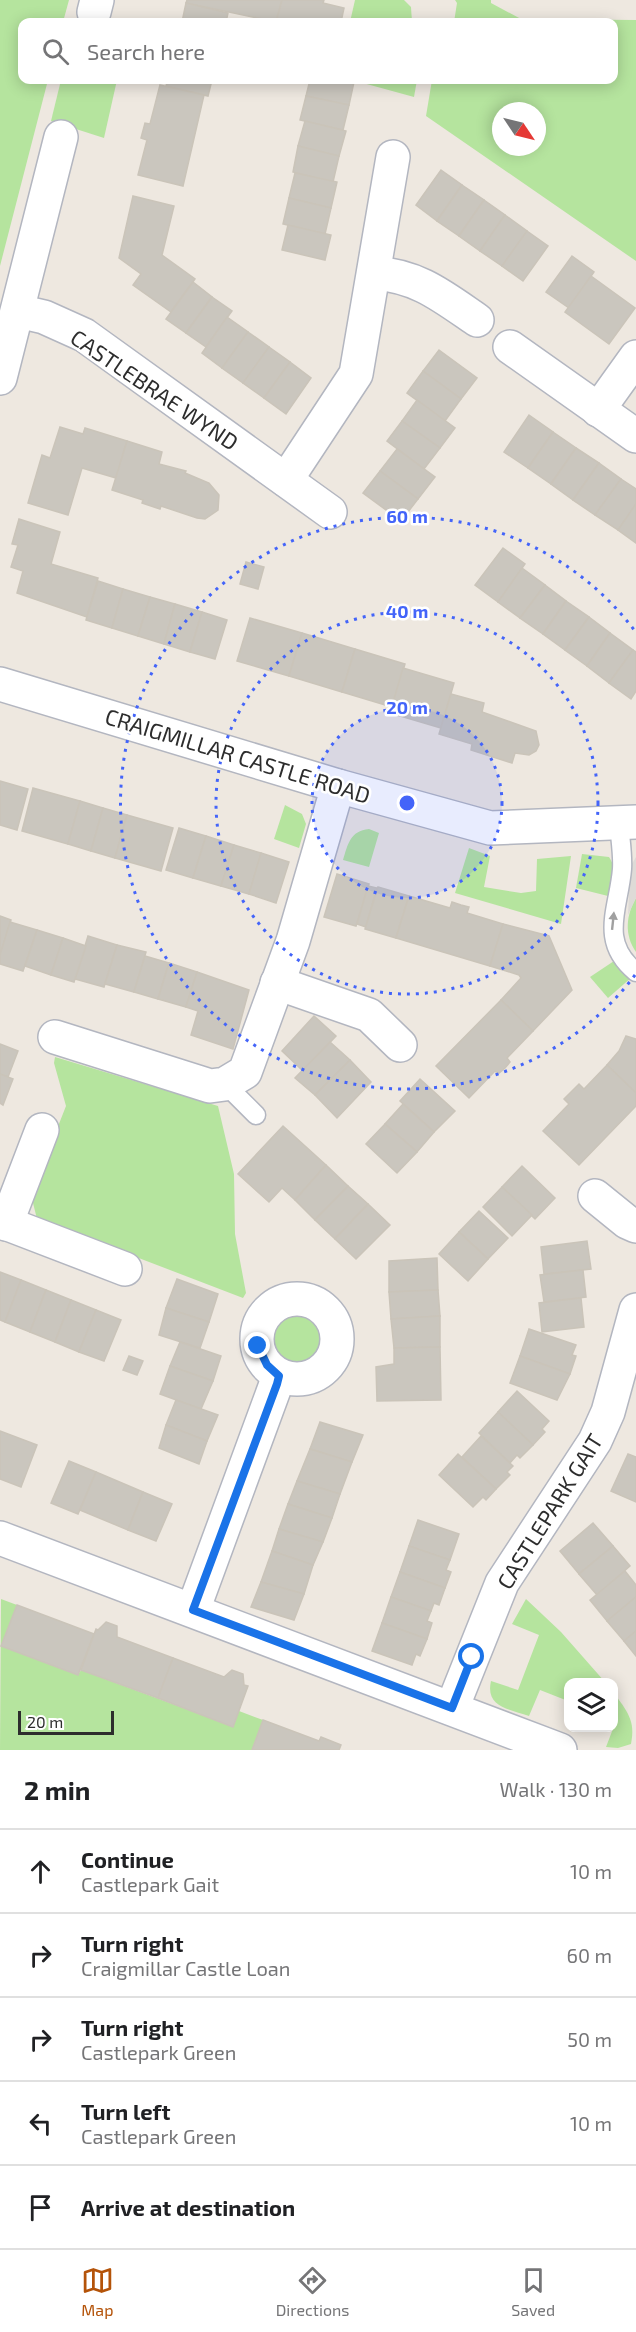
<!DOCTYPE html>
<html lang="en">
<head>
<meta charset="utf-8">
<style>
	:root { --surface:#fff; --page:#f2f2f2; --text:#202124; --muted:#757577; --line:#e0e0e0; --accent:#b45309 }
	body { margin:0; font-family:"Exo 2",sans-serif; background:var(--page); color:var(--text) }
	.controls { position:absolute; right:18px; bottom:18px; display:grid; overflow:hidden; border-radius:12px; box-shadow:0 3px 15px #0003 }
	.controls button { width:54px; height:54px; display:grid; place-items:center; padding:0; border:0; border-bottom:2px solid var(--line); background:var(--surface); color:var(--text); font:30px sans-serif }
	.compass { position:absolute; left:492px; top:102px; width:54px; height:54px; border-radius:50%; background:var(--surface); box-shadow:0 3px 15px #0003; rotate:125deg }
	.scale { position:absolute; left:18px; bottom:15px; width:96px; box-sizing:border-box; padding-left:6px; border:3px solid #2d2d2d; border-top:0; font-size:16px; line-height:21px; white-space:nowrap; color:#2d2d2d; -webkit-text-stroke:4px #fff; paint-order:stroke }
	.stop { position:absolute; width:18px; height:18px; margin:-14px; border:4px solid #1a73e8; border-radius:50%; background:#fff }
	.stop.end { background:#1a73e8; border-color:#fff; box-shadow:0 2px 6px #0008 }
	.list { margin:0; padding:0; list-style:none }
	h2 { display:flex; justify-content:space-between; align-items:center; height:78px; margin:0; padding:0 24px; font-size:26px }
	h2 small { font-size:20px; font-weight:400; color:var(--muted) }
	.list li { display:grid; grid-template-columns:39px 1fr auto; gap:18px; align-items:center; box-sizing:border-box; height:84px; padding:0 24px; border-top:2px solid var(--line) }
	.list b { display:block; font-size:22px; white-space:nowrap }
	.list p { margin:0; font-size:20px; white-space:nowrap; color:var(--muted) }
	.list em { font-size:20px; font-style:normal; color:var(--muted) }
	.icon { flex:none; width:33px; height:33px; fill:none; stroke:currentColor; stroke-width:2; stroke-linecap:round; stroke-linejoin:round }
	.map { position:relative; flex:none; width:636px; height:1750px; overflow:hidden }
	.search { position:absolute; background:var(--surface); box-shadow:0 3px 15px #0003; left:18px; right:18px; top:18px; height:66px; display:flex; align-items:center; gap:15px; box-sizing:border-box; padding:0 21px; border-radius:12px; color:var(--muted); font-size:22px }
	.sheet { height:498px; background:var(--surface) }
	nav { display:flex; justify-content:space-around; align-items:center; box-sizing:border-box; height:84px; border-top:2px solid var(--line); background:var(--surface); font-size:16px; color:var(--muted) }
	nav a { display:grid; justify-items:center; gap:3px }
	nav .on { color:var(--accent) }
	.map>svg:first-child { display:block }
	.green { fill:#b5e49e; fill-rule:evenodd }
	.plaza { fill:#dedbd7 }
	.building { fill:#cac6be; stroke:#cac4b9; stroke-width:1.5 }
	.lines { fill:none; stroke-linecap:round; stroke-linejoin:round }
	.lane-casing { stroke:#b3b6c0; stroke-width:21 }
	.street-casing { stroke:#b3b6c0; stroke-width:36 }
	.secondary-casing { stroke:#b3b6c0; stroke-width:36 }
	.lane { stroke:#fff; stroke-width:18 }
	.street { stroke:#fff; stroke-width:33 }
	.secondary { stroke:#fff; stroke-width:33 }
	.oneway { fill:#a0a0a0 }
	.route { stroke:#1a73e8; stroke-width:8 }
	.ring { fill:none; stroke:#4364f9; stroke-width:3; stroke-dasharray:3 6 }
	.labels { text-anchor:middle; dominant-baseline:central; stroke-width:5; stroke-linejoin:round; paint-order:stroke }
	.street-label { font-size:22px; fill:#2d2d2d; stroke:#fff }
	.centre { fill:#4364f9; stroke:#fff; stroke-width:3 }
	.ring-label { font-size:18px; text-anchor:middle; font-weight:bold; fill:#4364f9; stroke:#fff; stroke-width:5; stroke-linejoin:round; paint-order:stroke }
</style>
</head>
<body>
<div class="map">
<svg width="636" height="1750" viewBox="0 0 636 1750">
	<rect width="100%" height="100%" fill="#eee8e0"/>
	<g class="green">
		<path d="M0 0H69L63 22H22V80H48L0 266Z"/>
		<path d="M355 0H404L411 7 412 22H350Z"/>
		<path d="M455 0H491V3L521 19 636 20V261L426 116 432 80H614V22H454L457 3ZM501 111H537V147H501Z"/>
		<path d="M61 80H117L104 138 51 121Z"/>
		<path d="M352 80H417L414 97Z"/>
		<path d="M285 805 302 814 306 824 299 848 274 839Z"/>
		<path d="M369 829 379 833 369 867 343 860C348 844 350 831 369 829Z"/>
		<path d="M469 848 490 856 484 887 521 893 536 891 537 859 571 856 561 924 455 893Z"/>
		<path d="M582 854 609 857C618 870 613 883 608 896L576 888Z"/>
		<path d="M636 898V952C624 935 626 915 636 898Z"/>
		<path d="M617 959 632 977 608 998 590 977Z"/>
		<path d="M55 1057 218 1106 234 1174 235 1234 246 1293 243 1298 37 1219 31 1195 66 1106 54 1063Z"/>
		<circle cx="297" cy="1339" r="24"/>
		<path d="M1 1599 17 1605 1 1646 78 1675 81 1670 232 1726 239 1711 263 1720 252 1750H0Z"/>
		<path d="M526 1599 561 1632 605 1682H568V1701L540 1690 529 1716C509 1709 485 1707 491 1681L518 1690 539 1635 512 1624Z"/>
		<path d="M614 1693C627 1711 636 1721 631 1744L618 1748 606 1747 616 1721 614 1719Z"/>
	</g>
	<path class="plaza" d="M636 857V898L628 915 630 867Z"/>
	<g class="building">
		<path d="M187 0H282L276 22 186 3Z"/>
		<path d="M282 0H324L323 3 344 8 341 22H276Z"/>
		<path d="M186 3 228 13 226 22H182Z"/>
		<path d="M168 80H212L208 96 166 86Z"/>
		<path d="M310 80 354 82 349 105 306 96Z"/>
		<path d="M160 85 204 95 183 186 138 175 147 140 141 138 145 123 150 124Z"/>
		<path d="M306 96 349 105 343 130 300 120Z"/>
		<path d="M305 121 346 131 339 156 298 146Z"/>
		<path d="M298 146 339 156 333 182 293 172Z"/>
		<path d="M441 170 462 185 437 221 416 205Z"/>
		<path d="M295 173 337 182 331 208 289 198Z"/>
		<path d="M462 185 484 200 459 236 437 221Z"/>
		<path d="M133 196 174 206 162 255 195 279 171 312 133 285 141 274 119 258Z"/>
		<path d="M289 198 331 208 325 234 283 224Z"/>
		<path d="M484 200 505 215 480 251 459 236Z"/>
		<path d="M505 215 527 231 502 266 480 251Z"/>
		<path d="M288 225 331 235 325 260 282 250Z"/>
		<path d="M527 231 548 246 523 281 502 266Z"/>
		<path d="M572 256 594 272 569 308 546 292Z"/>
		<path d="M591 276 635 308 609 344 565 312Z"/>
		<path d="M193 282 212 297 186 333 166 319Z"/>
		<path d="M212 297 232 311 206 347 186 333Z"/>
		<path d="M227 317 248 332 222 368 202 353Z"/>
		<path d="M248 332 269 347 243 383 222 368Z"/>
		<path d="M269 347 290 362 264 398 243 383Z"/>
		<path d="M439 350 477 378 461 399 423 371Z"/>
		<path d="M290 362 311 378 286 414 264 398Z"/>
		<path d="M423 371 461 399 445 421 407 393Z"/>
		<path d="M417 400 455 428 440 448 402 421Z"/>
		<path d="M529 415 553 432 528 468 504 452Z"/>
		<path d="M402 421 440 448 424 469 387 441Z"/>
		<path d="M60 427 83 434 85 428 127 441 116 478 82 468 68 515 28 503 42 455 50 458Z"/>
		<path d="M553 432 576 448 551 484 528 468Z"/>
		<path d="M127 441 162 452 159 464 186 471 185 473 209 483 219 495 218 510 205 519 197 518 161 506 160 509 142 503 143 500 112 490Z"/>
		<path d="M576 448 599 463 573 500 551 484Z"/>
		<path d="M397 449 435 477 418 499 380 471Z"/>
		<path d="M599 463 621 479 595 515 573 500Z"/>
		<path d="M380 471 418 499 401 521 363 493Z"/>
		<path d="M621 479 636 489V504L618 530 595 515Z"/>
		<path d="M636 504V543L618 530Z"/>
		<path d="M19 519 60 532 51 564 98 578 87 617 17 593 23 571 11 567 18 545 12 544Z"/>
		<path d="M503 548 525 564 498 602 475 585Z"/>
		<path d="M246 562 264 567 258 589 240 584Z"/>
		<path d="M522 568 545 585 520 618 498 602Z"/>
		<path d="M98 581 123 589 112 628 86 620Z"/>
		<path d="M545 585 566 601 543 634 520 618Z"/>
		<path d="M123 589 150 597 138 636 112 628Z"/>
		<path d="M150 597 175 604 164 644 138 636Z"/>
		<path d="M566 601 589 617 565 650 543 634Z"/>
		<path d="M175 604 202 612 190 652 164 644Z"/>
		<path d="M202 612 227 620 215 659 190 652Z"/>
		<path d="M589 617 610 633 587 666 565 650Z"/>
		<path d="M250 618 302 633 289 676 237 661Z"/>
		<path d="M302 633 355 649 342 692 289 676Z"/>
		<path d="M610 633 633 650 609 683 587 666Z"/>
		<path d="M355 649 405 664 392 707 342 692Z"/>
		<path d="M633 650 636 652V691L631 699 609 683Z"/>
		<path d="M403 668 454 683 441 728 390 713Z"/>
		<path d="M451 694 484 703 482 712 536 731 539 745 536 751 529 755 515 753 512 763 471 750 472 744 439 734Z"/>
		<path d="M0 781 28 789 17 830 0 825Z"/>
		<path d="M33 788 80 801 68 844 22 831Z"/>
		<path d="M80 801 103 808 91 851 68 844Z"/>
		<path d="M103 808 127 815 115 858 91 851Z"/>
		<path d="M127 815 173 828 161 871 115 858Z"/>
		<path d="M179 828 206 836 193 878 166 870Z"/>
		<path d="M206 836 234 845 221 886 193 878Z"/>
		<path d="M234 845 261 853 249 894 221 886Z"/>
		<path d="M261 853 289 862 276 903 249 894Z"/>
		<path d="M337 874 369 884 356 926 324 917Z"/>
		<path d="M368 886 377 888 366 927 357 924Z"/>
		<path d="M378 887 409 896 396 938 365 929Z"/>
		<path d="M409 896 450 908 452 902 461 905 469 907 467 913 503 924 490 966 396 938Z"/>
		<path d="M0 916 11 920 0 955Z"/>
		<path d="M10 922 37 930 23 971 0 964V955Z"/>
		<path d="M503 924 549 936 572 990 533 1031 501 1000 521 978 519 975 490 966Z"/>
		<path d="M37 930 63 938 51 975 25 966Z"/>
		<path d="M88 936 117 945 104 987 75 979Z"/>
		<path d="M63 938 86 946 74 982 51 975Z"/>
		<path d="M117 945 146 952 134 992 105 984Z"/>
		<path d="M145 956 169 963 158 999 134 992Z"/>
		<path d="M169 963 197 972 186 1007 158 999Z"/>
		<path d="M197 972 249 990 233 1049 191 1035 198 1011 186 1007Z"/>
		<path d="M501 1000 533 1031 507 1058 510 1062 505 1068 498 1074 495 1071 469 1098 436 1066Z"/>
		<path d="M314 1016 336 1036 303 1071 282 1051Z"/>
		<path d="M626 1036 636 1039V1093L607 1065 619 1051Z"/>
		<path d="M330 1042 350 1060 315 1095 295 1078Z"/>
		<path d="M0 1044 18 1051 8 1077 0 1074Z"/>
		<path d="M350 1060 371 1082 337 1118 315 1095Z"/>
		<path d="M607 1065 636 1093V1106L579 1165 543 1131 569 1104 564 1099 579 1084 584 1089Z"/>
		<path d="M0 1074 13 1079 3 1105 0 1103Z"/>
		<path d="M420 1079 455 1111 434 1132 400 1101Z"/>
		<path d="M403 1104 434 1132 417 1152 385 1124Z"/>
		<path d="M385 1124 417 1152 397 1173 366 1144Z"/>
		<path d="M283 1126 326 1165 295 1200 282 1188 269 1202 238 1174Z"/>
		<path d="M326 1165 348 1186 315 1220 295 1200Z"/>
		<path d="M522 1166 555 1198 535 1219 502 1187Z"/>
		<path d="M348 1186 368 1204 335 1239 315 1220Z"/>
		<path d="M502 1187 532 1215 512 1236 483 1207Z"/>
		<path d="M368 1204 390 1225 356 1259 335 1239Z"/>
		<path d="M479 1211 508 1238 488 1259 459 1232Z"/>
		<path d="M459 1232 488 1259 468 1281 439 1254Z"/>
		<path d="M587 1241 591 1269 544 1274 541 1247Z"/>
		<path d="M437 1258 438 1290 389 1292V1261Z"/>
		<path d="M583 1270 586 1297 544 1302 540 1275Z"/>
		<path d="M0 1272 21 1280 5 1322 0 1320Z"/>
		<path d="M177 1279 218 1294 209 1322 166 1308Z"/>
		<path d="M21 1280 46 1290 30 1332 5 1322Z"/>
		<path d="M46 1290 71 1300 55 1342 30 1332Z"/>
		<path d="M438 1290 440 1316 391 1319 389 1292Z"/>
		<path d="M581 1298 584 1327 542 1332 539 1303Z"/>
		<path d="M71 1300 96 1310 79 1352 55 1342Z"/>
		<path d="M166 1308 209 1322 200 1348 159 1335Z"/>
		<path d="M96 1310 121 1320 104 1361 79 1352Z"/>
		<path d="M440 1316V1347L394 1348 391 1319Z"/>
		<path d="M529 1329 576 1345 572 1355 576 1356 570 1374 520 1356Z"/>
		<path d="M180 1342 221 1356 213 1381 170 1366Z"/>
		<path d="M440 1347 441 1400 377 1401 376 1367 394 1364V1348Z"/>
		<path d="M129 1356 143 1361 137 1375 123 1370Z"/>
		<path d="M520 1356 570 1374 557 1400 510 1383Z"/>
		<path d="M170 1366 213 1381 201 1409 160 1394Z"/>
		<path d="M517 1391 549 1421 542 1429 545 1432 533 1445 498 1412Z"/>
		<path d="M176 1400 218 1415 207 1441 166 1425Z"/>
		<path d="M498 1412 533 1445 520 1458 517 1455 510 1463 479 1433Z"/>
		<path d="M320 1422 363 1435 352 1462 310 1449Z"/>
		<path d="M166 1425 207 1441 199 1464 159 1448Z"/>
		<path d="M0 1431 37 1445 21 1487 0 1479Z"/>
		<path d="M481 1436 513 1466 507 1472 510 1475 496 1489 462 1457Z"/>
		<path d="M310 1449 352 1462 340 1494 297 1481Z"/>
		<path d="M458 1454 496 1489 486 1500 483 1497 473 1507 439 1475Z"/>
		<path d="M628 1454 636 1457V1502L611 1491Z"/>
		<path d="M69 1461 96 1472 78 1514 51 1503Z"/>
		<path d="M96 1472 143 1492 128 1530 80 1510Z"/>
		<path d="M297 1481 340 1494 332 1518 288 1504Z"/>
		<path d="M143 1492 172 1504 156 1541 128 1530Z"/>
		<path d="M288 1504 332 1518 323 1542 279 1529Z"/>
		<path d="M418 1520 459 1534 450 1560 409 1546Z"/>
		<path d="M593 1523 613 1546 579 1574 560 1551Z"/>
		<path d="M279 1529 323 1542 313 1565 272 1551Z"/>
		<path d="M409 1546 450 1560 446 1570 451 1572 445 1588 400 1572Z"/>
		<path d="M613 1546 630 1566 597 1595 579 1574Z"/>
		<path d="M272 1551 313 1565 304 1594 261 1582Z"/>
		<path d="M625 1571 636 1585V1597L607 1621 590 1600Z"/>
		<path d="M400 1572 445 1588 439 1605 434 1603 431 1611 391 1597Z"/>
		<path d="M261 1582 304 1594 294 1620 251 1607Z"/>
		<path d="M391 1597 431 1611 427 1621 432 1623 427 1639 382 1623Z"/>
		<path d="M636 1597V1631L624 1641 607 1621Z"/>
		<path d="M17 1605 94 1634 78 1675 1 1646Z"/>
		<path d="M106 1622 117 1626V1637L173 1658 158 1698 81 1670 96 1629 98 1630Z"/>
		<path d="M382 1623 427 1639 420 1656 416 1654 412 1665 372 1651Z"/>
		<path d="M636 1631V1656L624 1641Z"/>
		<path d="M173 1658 224 1677 232 1670 243 1674 244 1685 248 1686 233 1727 158 1698Z"/>
		<path d="M263 1720 319 1741 321 1737 341 1745 339 1750H252Z"/>
	</g>
	<g class="lines">
		<defs>
			<g id="lane">
				<path d="M619 823C620 838 623 854 622 869 619 908 598 941 636 972"/>
				<path d="M225 1084 256 1115"/>
			</g>
			<g id="street">
				<path d="M94 12 97 0"/>
				<path d="M374 273C418 276 442 296 477 320"/>
				<path d="M18 311 44 317 84 335 330 512"/>
				<path d="M510 347 636 436"/>
				<path d="M0 378 61 137"/>
				<path d="M598 410 636 357"/>
				<path d="M286 480 356 374 393 157"/>
				<path d="M277 983 369 1015 400 1045"/>
				<path d="M55 1037 210 1086 225 1084 245 1072 293 941 338 786"/>
				<path d="M595 1196 627 1222 636 1226"/>
				<path d="M0 1221 125 1269"/>
				<path d="M6 1224 42 1130"/>
				<circle cx="297" cy="1339" r="40"/>
				<path d="M0 1538 560 1750"/>
				<path d="M193 1610 279 1376"/>
				<path d="M452 1708 502 1583 595 1441 608 1412 636 1310"/>
			</g>
			<path id="secondary" d="M0 684 338 786 490 828 636 822"/>
		</defs>
		<use href="#lane" class="lane-casing"/>
		<use href="#street" class="street-casing"/>
		<use href="#secondary" class="secondary-casing"/>
		<use href="#lane" class="lane"/>
		<use href="#street" class="street"/>
		<use href="#secondary" class="secondary"/>
	</g>
	<defs><path id="oneway-solid" d="M-6-.8H1V-3.2L6.5 0L1 3.2V.8H-6Z" transform="scale(1.5)"/></defs>
	<use class="oneway" href="#oneway-solid" transform="translate(613 921) rotate(-84)"/>
	<g class="lines">
		<path class="route" d="M258 1346 267 1365 279 1376 277 1384 193 1610 452 1708 472 1657"/>
	</g>
	<circle cx="407" cy="803" r="95" fill="#4364f9" fill-opacity=".12"/>
	<g class="ring">
		<circle cx="407" cy="803" r="95"/>
		<circle cx="407" cy="803" r="191"/>
		<path d="M635 975A286 286 0 1 1 635 631"/>
	</g>
	<g class="labels">
		<g class="street-label">
			<text transform="translate(155 389) rotate(34)">CASTLEBRAE WYND</text>
			<text transform="translate(238 755) rotate(17)">CRAIGMILLAR CASTLE ROAD</text>
			<text transform="translate(549 1511) rotate(-58)">CASTLEPARK GAIT</text>
		</g>
	</g>
	<circle cx="407" cy="803" r="9" class="centre"/>
	<g class="ring-label">
		<text x="407" y="523">60 m</text>
		<text x="407" y="618">40 m</text>
		<text x="407" y="714">20 m</text>
	</g>
</svg>
<div class="controls">
<button><svg class="icon" aria-label="layers" viewBox="0 0 24 24"><path d="M12 4l9 5-9 5-9-5zM3 14l9 5 9-5"/></svg></button>
</div>
<svg class="compass" viewBox="-18 -18 36 36"><path d="M0-13l5 13h-10z" fill="#e53935"/><path d="M0 13l5-13h-10z" fill="#757577"/></svg>
<div class="scale">20 m</div>
<div class="stop" style="left:472px;top:1657px"></div>
<div class="stop end" style="left:258px;top:1346px"></div>
<div class="search"><svg class="icon" aria-label="search" viewBox="0 0 24 24"><circle cx="10" cy="10" r="6"/><path d="M15 15l6 6"/></svg>Search here</div>
</div>
<section class="sheet">
<h2>2 min<small>Walk · 130 m</small></h2>
<ul class="list">
<li><svg class="icon" aria-label="ahead" viewBox="0 0 24 24"><path d="M12 20V5M6 11l6-6 6 6"/></svg><div><b>Continue</b><p>Castlepark Gait</p></div><em>10 m</em></li>
<li><svg class="icon" aria-label="right" viewBox="0 0 24 24"><path d="M7 20v-9h11M14 6l5 5-5 5"/></svg><div><b>Turn right</b><p>Craigmillar Castle Loan</p></div><em>60 m</em></li>
<li><svg class="icon" aria-label="right" viewBox="0 0 24 24"><path d="M7 20v-9h11M14 6l5 5-5 5"/></svg><div><b>Turn right</b><p>Castlepark Green</p></div><em>50 m</em></li>
<li><svg class="icon" aria-label="left" viewBox="0 0 24 24"><path d="M17 20v-9H6M10 6l-5 5 5 5"/></svg><div><b>Turn left</b><p>Castlepark Green</p></div><em>10 m</em></li>
<li><svg class="icon" aria-label="arrive" viewBox="0 0 24 24"><path d="M6 21V4h12l-3 4 3 4H6"/></svg><div><b>Arrive at destination</b></div></li>
</ul>
</section>
<nav>
<a class="on"><svg class="icon" aria-label="map" viewBox="0 0 24 24"><path d="M3 6l6-2 6 2 6-2v14l-6 2-6-2-6 2zM9 4v14M15 6v14"/></svg>Map</a>
<a><svg class="icon" aria-label="directions" viewBox="0 0 24 24"><path d="M12 3l9 9-9 9-9-9zM9 14v-3h6M13 9l2 2-2 2"/></svg>Directions</a>
<a><svg class="icon" aria-label="saved" viewBox="0 0 24 24"><path d="M7 4h10v16l-5-4-5 4z"/></svg>Saved</a>
</nav>
</body>
</html>
